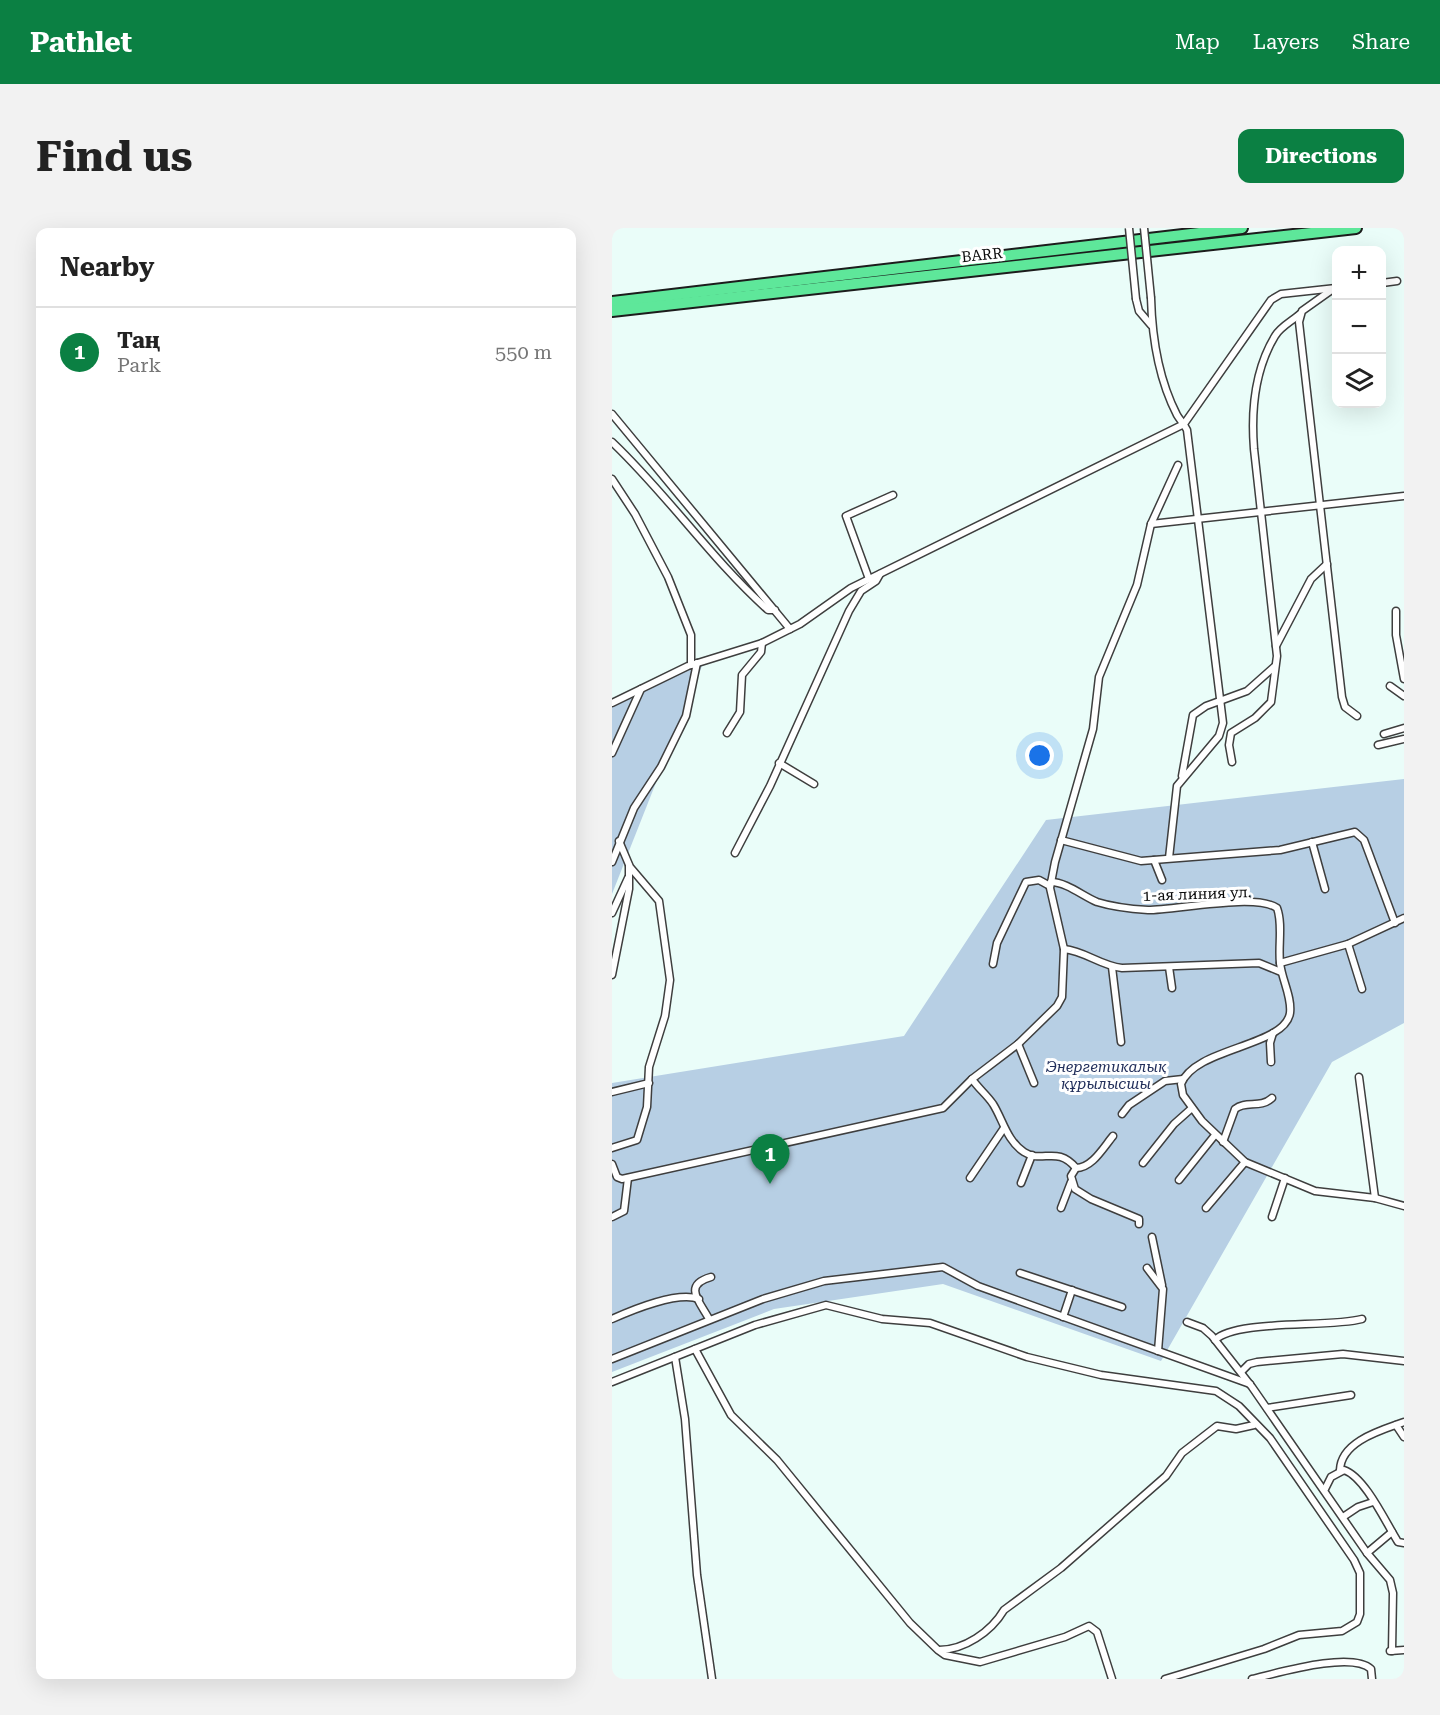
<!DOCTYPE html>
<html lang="en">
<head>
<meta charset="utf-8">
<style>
	:root { --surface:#fff; --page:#f2f2f2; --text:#222; --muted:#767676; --line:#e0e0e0; --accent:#0b8043 }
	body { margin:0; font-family:"Roboto Serif",serif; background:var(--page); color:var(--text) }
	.controls { position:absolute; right:18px; top:18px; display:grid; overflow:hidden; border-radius:12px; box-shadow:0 6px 24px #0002 }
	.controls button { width:54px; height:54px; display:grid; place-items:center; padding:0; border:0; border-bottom:2px solid var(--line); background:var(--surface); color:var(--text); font:30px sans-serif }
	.you { position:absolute; left:428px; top:528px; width:21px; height:21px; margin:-15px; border:4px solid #fff; border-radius:50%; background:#1a73e8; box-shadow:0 0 0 9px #1a73e833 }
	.badge { display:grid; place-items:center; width:39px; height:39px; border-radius:50%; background:var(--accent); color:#fff; font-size:20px; font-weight:700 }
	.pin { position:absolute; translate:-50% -50px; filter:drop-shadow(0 2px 3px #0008) }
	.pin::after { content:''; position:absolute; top:32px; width:21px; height:18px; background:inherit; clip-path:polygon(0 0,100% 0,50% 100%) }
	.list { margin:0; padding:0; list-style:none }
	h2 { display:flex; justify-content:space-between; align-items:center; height:78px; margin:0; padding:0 24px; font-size:26px }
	h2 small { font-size:20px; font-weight:400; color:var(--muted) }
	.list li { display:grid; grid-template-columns:39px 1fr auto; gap:18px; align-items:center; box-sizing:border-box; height:90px; padding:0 24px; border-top:2px solid var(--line) }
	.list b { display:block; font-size:22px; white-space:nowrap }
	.list p { margin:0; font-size:20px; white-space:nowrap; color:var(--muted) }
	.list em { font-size:20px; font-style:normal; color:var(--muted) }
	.icon { flex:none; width:33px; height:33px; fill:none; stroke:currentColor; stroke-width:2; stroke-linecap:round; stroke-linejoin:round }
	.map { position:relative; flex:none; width:792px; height:1451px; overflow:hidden; border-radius:12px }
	header { display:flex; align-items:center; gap:36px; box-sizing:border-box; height:84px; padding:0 30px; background:var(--accent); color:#fff }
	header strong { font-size:28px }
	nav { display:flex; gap:33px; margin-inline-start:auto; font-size:21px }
	.intro { display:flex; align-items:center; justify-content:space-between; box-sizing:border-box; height:144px; padding:0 36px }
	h1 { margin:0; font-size:42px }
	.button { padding:15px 27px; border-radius:12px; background:var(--accent); color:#fff; font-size:21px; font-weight:700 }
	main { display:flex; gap:36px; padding:0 36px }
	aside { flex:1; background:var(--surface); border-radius:12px; box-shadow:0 6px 24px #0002 }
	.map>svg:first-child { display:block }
	.green { fill:#b7cfe4 }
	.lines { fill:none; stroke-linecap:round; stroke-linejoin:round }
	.minor-casing { stroke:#3e3e3e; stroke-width:9 }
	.motorway-casing { stroke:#1c1c1c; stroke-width:14 }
	.minor { stroke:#fff; stroke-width:6 }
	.motorway { stroke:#5ee79a; stroke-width:10 }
	.minor-bridge-casing { stroke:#3e3e3e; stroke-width:9; stroke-linecap:butt }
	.minor-bridge { stroke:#fff; stroke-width:6 }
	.labels { text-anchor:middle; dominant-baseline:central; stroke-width:6; stroke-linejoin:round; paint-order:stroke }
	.street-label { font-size:15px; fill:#0b0b0b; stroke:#fff }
	.park-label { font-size:15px; font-style:italic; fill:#222f5b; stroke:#fff }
</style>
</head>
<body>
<header>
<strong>Pathlet</strong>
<nav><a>Map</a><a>Layers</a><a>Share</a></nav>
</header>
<div class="intro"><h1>Find us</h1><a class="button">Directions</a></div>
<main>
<aside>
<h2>Nearby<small></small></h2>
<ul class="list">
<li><span class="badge">1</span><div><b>Таң</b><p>Park</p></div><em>550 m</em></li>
</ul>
</aside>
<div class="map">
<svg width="792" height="1451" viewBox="0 0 792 1451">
	<rect width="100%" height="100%" fill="#eafdf9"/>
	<g class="green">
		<path d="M92 433 0 666V475Z"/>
		<path d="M792 551V795L720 834 549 1133 331 1056 162 1081 0 1144V855L292 808 434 592Z"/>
	</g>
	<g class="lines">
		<defs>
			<g id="minor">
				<path d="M770 55 785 53"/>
				<path d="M721 61 690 83 687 94 730 469 733 479 745 488"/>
				<path d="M539 70C540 108 547 152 565 187 568 192 572 196 575 202L611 495 607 508 565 558 557 630"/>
				<path d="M524 71 527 83 539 97"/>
				<path d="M0 186 178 401"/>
				<path d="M0 214C56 267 99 331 156 382H163"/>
				<path d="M0 251 23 286 56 349 79 407V437"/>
				<path d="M539 296 792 268"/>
				<path d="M257 351 234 288 281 267"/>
				<path d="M784 383V407L792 451"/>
				<path d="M664 418 699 351 715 336"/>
				<path d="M778 458 792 468"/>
				<path d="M0 475 76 438 150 415 188 396 239 360 572 196 659 72 669 66 724 60"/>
				<path d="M115 505 128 484 130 447 149 424 150 415"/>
				<path d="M772 506 792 500"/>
				<path d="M766 517 792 511"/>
				<path d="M0 525 29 461"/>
				<path d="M620 534 617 517 619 505 643 490 659 474 665 428 642 221C639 183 643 141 663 108 668 99 680 93 688 86"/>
				<path d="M167 535 202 556"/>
				<path d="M570 548 581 487 594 478 635 463 662 439"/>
				<path d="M449 612 529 633 668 622 743 604 752 612 783 695"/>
				<path d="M700 614 713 661"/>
				<path d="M123 625 158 558 237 383 249 363 264 353 268 346"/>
				<path d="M542 632 550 652"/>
				<path d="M0 634 22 580 49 539 74 488 85 435"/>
				<path d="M439 654C454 654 471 668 485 674 501 679 519 681 536 682 564 682 644 665 665 680 671 696 666 718 668 735 670 752 680 769 678 785 673 819 583 819 569 856L571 867 590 893 633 934 703 963 763 970 792 978"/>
				<path d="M0 685 16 650"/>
				<path d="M736 716 750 761"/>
				<path d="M452 721C473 723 489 738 510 740L647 735 669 744"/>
				<path d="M668 735 736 716 792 690"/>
				<path d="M381 736 385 715 414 654 427 652 438 658"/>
				<path d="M500 739 509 814"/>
				<path d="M557 739 560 760"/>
				<path d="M0 747 17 661V638"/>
				<path d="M406 816 422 855"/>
				<path d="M659 834 658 815 661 805"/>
				<path d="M747 849 763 970"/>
				<path d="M360 851C366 860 375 867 381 876 391 892 395 913 412 924 430 936 445 917 464 940 480 940 491 920 501 908"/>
				<path d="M0 864 37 855"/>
				<path d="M510 886 517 877 553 853 571 851"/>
				<path d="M611 914 623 881C634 872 648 881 660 870"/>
				<path d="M0 920 25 912 35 879 37 839 53 788 58 752 47 673 18 639 7 613"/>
				<path d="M531 935 562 896 580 880"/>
				<path d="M0 936 5 949 10 951 331 880 360 851 406 816 445 778 450 769 452 721 438 660 443 634 481 501 487 449 525 357 539 296 566 237"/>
				<path d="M464 940 459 948 463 961 479 971 527 991V996"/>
				<path d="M358 950 392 900"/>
				<path d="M567 952 603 907"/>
				<path d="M409 955 420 927"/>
				<path d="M449 980 459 954"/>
				<path d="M594 980 633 934"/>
				<path d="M0 989 12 983 16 950"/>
				<path d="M660 989 673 950"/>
				<path d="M540 1009 550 1057"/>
				<path d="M535 1040 551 1061 546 1123"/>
				<path d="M408 1045 510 1079"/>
				<path d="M451 1089 460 1062"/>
				<path d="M0 1091C20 1082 66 1063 87 1071"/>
				<path d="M97 1091C88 1074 70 1057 99 1049"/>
				<path d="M575 1094 591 1100 600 1108 640 1159 755 1325 778 1352 781 1365 780 1423"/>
				<path d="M603 1112C624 1091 717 1100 750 1091"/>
				<path d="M83 1121 119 1187 165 1232 298 1395 326 1422 333 1427 368 1434 453 1409 477 1398 485 1404 500 1451"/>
				<path d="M63 1129 73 1191 85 1347 100 1451"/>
				<path d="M0 1131 151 1071 212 1053 331 1039 366 1058 638 1156"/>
				<path d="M629 1144 637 1136 645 1134 731 1126 792 1133"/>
				<path d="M0 1154 143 1097 214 1077 270 1091 318 1095 415 1129 489 1147 604 1163 627 1178 658 1210 742 1332 748 1345V1386L745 1394 730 1403 687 1407 652 1421 553 1451"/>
				<path d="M655 1180 739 1167"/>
				<path d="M784 1197 792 1209"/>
				<path d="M728 1242C729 1213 770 1202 792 1194"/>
				<path d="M713 1261 719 1249 732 1242C753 1249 774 1295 786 1314L792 1315"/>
				<path d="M731 1289 746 1279 761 1274"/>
				<path d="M755 1325 780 1304"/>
				<path d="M327 1422C352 1422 379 1404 392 1382L449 1340 554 1248 570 1225 605 1198 624 1201 642 1197"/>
				<path d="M778 1423 792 1422"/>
				<path d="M640 1451C666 1445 739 1423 759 1441L760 1451"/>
			</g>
			<g id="motorway">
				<path d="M0 74 630 0"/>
				<path d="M0 83 744 0"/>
			</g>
		</defs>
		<use href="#minor" class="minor-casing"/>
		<use href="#motorway" class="motorway-casing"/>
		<use href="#minor" class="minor"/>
		<use href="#motorway" class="motorway"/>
		<defs>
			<g id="minor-bridge">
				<path d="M517 0 524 71"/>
				<path d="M532 0 539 70"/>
			</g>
		</defs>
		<use href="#minor-bridge" class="minor-bridge-casing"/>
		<use href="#minor-bridge" class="minor-bridge"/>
	</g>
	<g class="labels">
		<g class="street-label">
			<text transform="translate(370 27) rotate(-6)">BARR</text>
			<text transform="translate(585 666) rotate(-2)">1-ая линия ул.</text>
		</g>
		<g class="park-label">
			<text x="494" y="839">Энергетикалық<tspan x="494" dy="17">құрылысшы</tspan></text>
		</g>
	</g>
</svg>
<div class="controls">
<button>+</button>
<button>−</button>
<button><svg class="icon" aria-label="layers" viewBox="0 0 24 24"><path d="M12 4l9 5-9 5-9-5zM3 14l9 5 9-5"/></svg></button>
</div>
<div class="you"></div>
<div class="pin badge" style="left:158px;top:956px">1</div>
</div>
</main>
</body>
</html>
